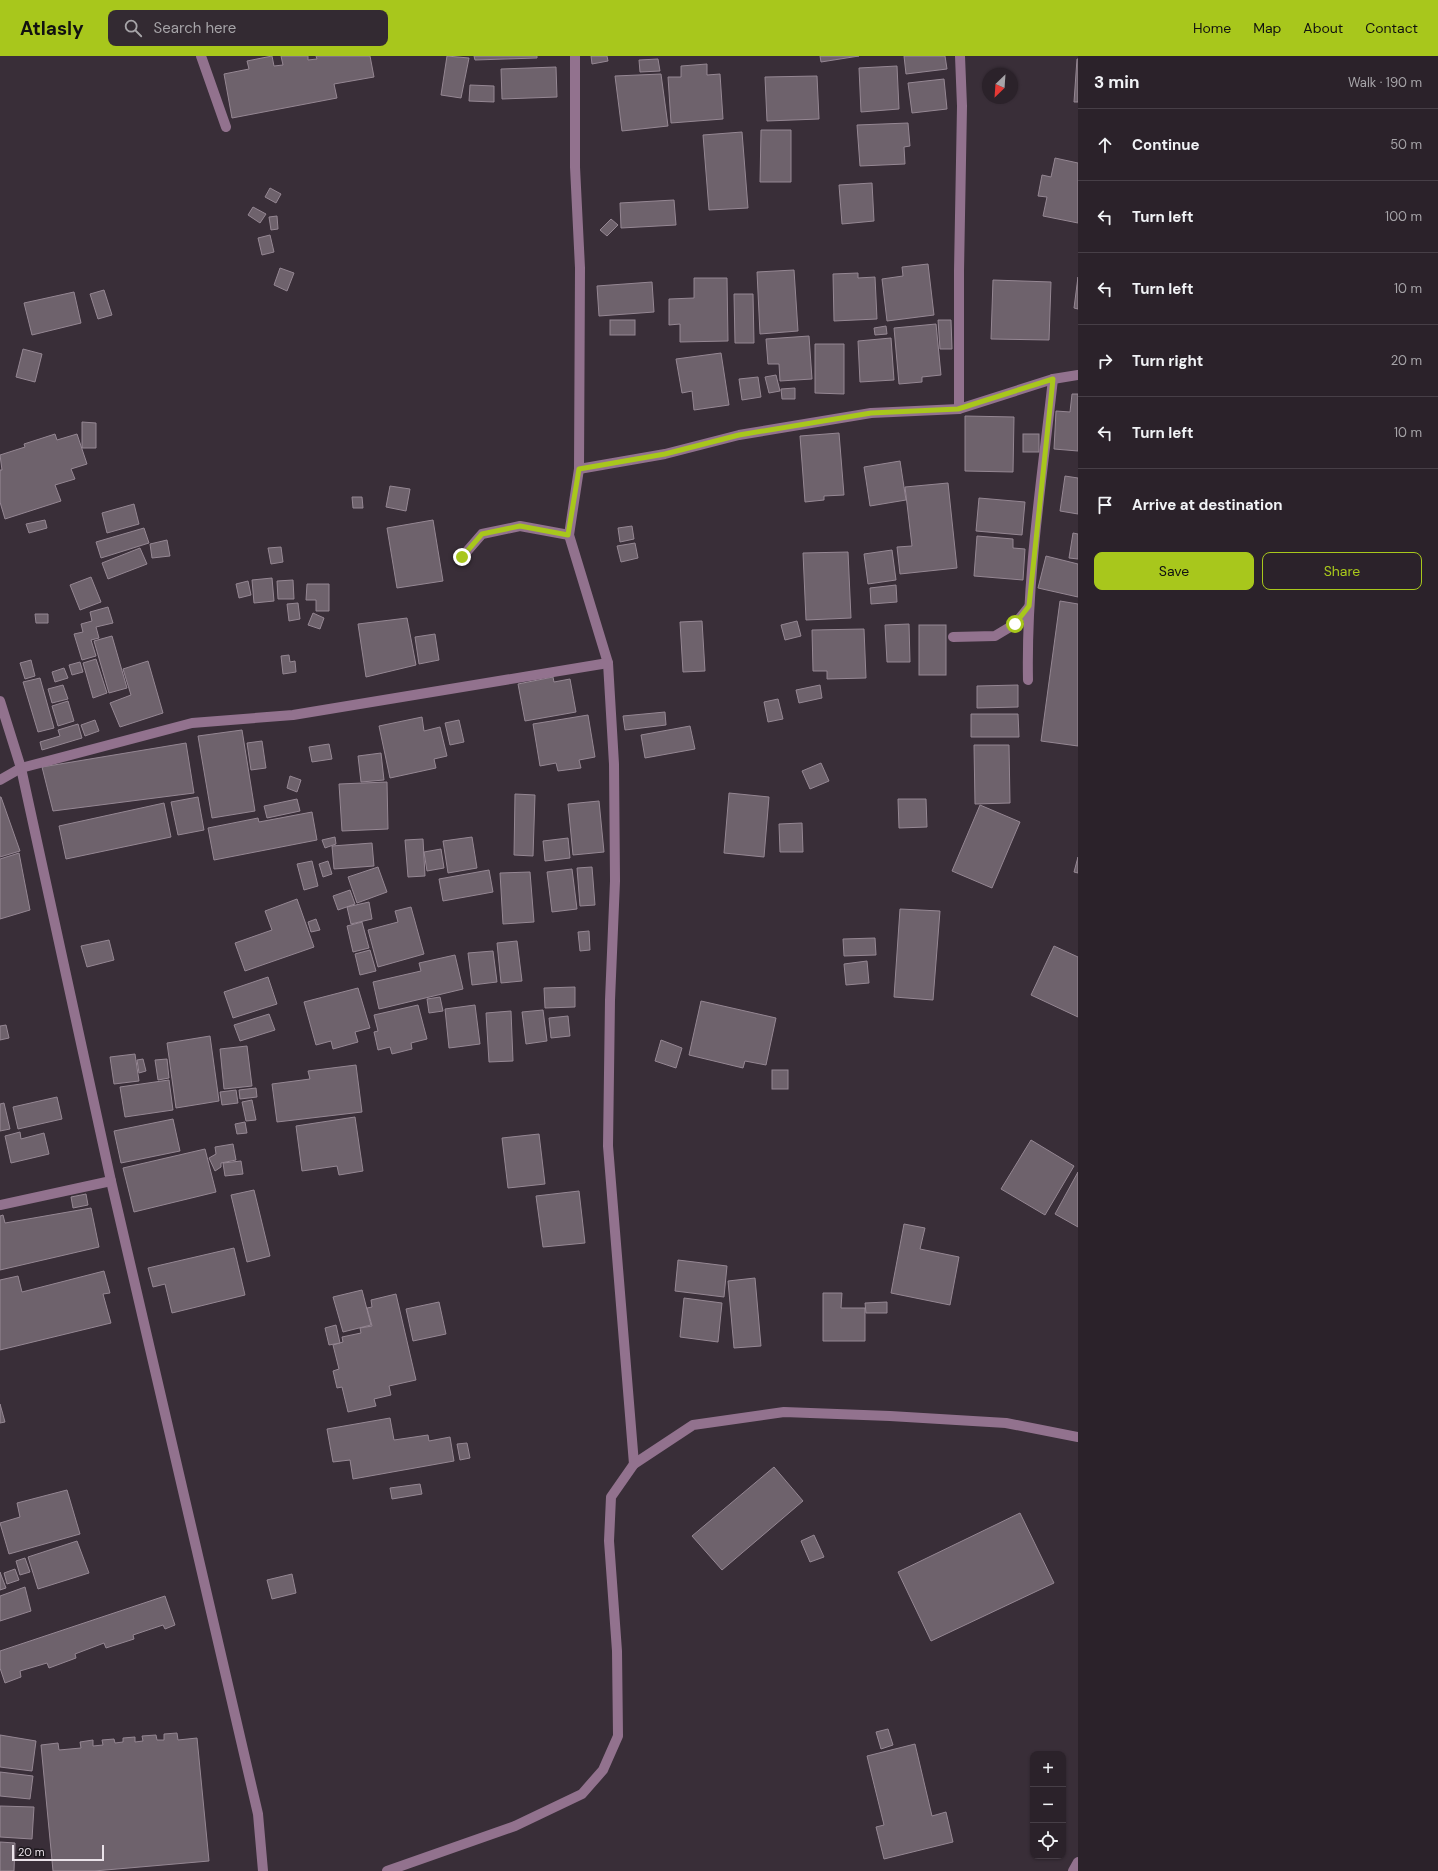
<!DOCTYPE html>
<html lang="en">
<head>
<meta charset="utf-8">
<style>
	:root { --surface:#2b222a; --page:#332a32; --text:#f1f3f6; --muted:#a6a4a8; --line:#473f47; --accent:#a8c71c }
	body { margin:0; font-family:"DM Sans",sans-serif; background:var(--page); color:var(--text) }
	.controls { position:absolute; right:12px; bottom:12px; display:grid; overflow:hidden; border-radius:8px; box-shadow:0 1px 3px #0004 }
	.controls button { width:36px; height:36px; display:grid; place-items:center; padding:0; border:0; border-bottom:1px solid var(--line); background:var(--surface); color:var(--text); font:20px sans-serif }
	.compass { position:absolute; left:982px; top:12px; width:36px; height:36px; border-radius:50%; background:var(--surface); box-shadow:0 1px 3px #0004; rotate:205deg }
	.scale { position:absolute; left:12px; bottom:10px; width:92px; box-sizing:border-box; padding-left:4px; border:2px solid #eae2e9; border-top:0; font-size:11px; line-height:14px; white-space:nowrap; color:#eae2e9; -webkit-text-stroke:3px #1d181d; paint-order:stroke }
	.stop { position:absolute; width:12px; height:12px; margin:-9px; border:3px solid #a8c71c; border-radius:50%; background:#fff }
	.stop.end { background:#a8c71c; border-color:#fff; box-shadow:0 1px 4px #0008 }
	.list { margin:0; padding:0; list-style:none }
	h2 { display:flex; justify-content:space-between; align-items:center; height:52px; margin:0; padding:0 16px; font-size:17px }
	h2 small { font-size:13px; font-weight:400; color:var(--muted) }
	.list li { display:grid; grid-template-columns:26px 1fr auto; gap:12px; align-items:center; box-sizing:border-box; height:72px; padding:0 16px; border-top:1px solid var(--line) }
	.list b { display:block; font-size:15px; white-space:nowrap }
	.list em { font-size:13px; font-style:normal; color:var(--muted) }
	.actions { display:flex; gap:8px; padding:12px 16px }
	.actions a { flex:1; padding:9px 0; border:1px solid var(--accent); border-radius:8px; text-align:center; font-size:14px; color:var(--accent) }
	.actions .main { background:var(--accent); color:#111 }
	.icon { flex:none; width:22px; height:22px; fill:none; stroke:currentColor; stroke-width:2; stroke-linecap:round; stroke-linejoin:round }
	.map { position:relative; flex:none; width:1078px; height:1815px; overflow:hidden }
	header { display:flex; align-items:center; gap:24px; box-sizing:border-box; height:56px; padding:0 20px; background:var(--accent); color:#111 }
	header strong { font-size:19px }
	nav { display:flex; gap:22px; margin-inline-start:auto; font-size:14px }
	.search { width:280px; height:36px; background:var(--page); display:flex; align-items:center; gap:10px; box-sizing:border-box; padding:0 14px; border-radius:8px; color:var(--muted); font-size:15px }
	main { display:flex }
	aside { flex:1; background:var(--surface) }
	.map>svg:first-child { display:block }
	.building { fill:#6e626c; stroke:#958793 }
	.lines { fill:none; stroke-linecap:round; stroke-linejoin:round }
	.minor { stroke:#92728e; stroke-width:10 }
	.route { stroke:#a8c71c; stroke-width:5 }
</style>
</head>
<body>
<header>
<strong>Atlasly</strong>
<div class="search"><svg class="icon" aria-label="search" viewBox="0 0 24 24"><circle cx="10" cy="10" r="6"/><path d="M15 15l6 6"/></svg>Search here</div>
<nav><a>Home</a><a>Map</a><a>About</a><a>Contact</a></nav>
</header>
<main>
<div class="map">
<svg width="1078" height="1815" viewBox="0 0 1078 1815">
	<rect width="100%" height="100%" fill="#392e38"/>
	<g class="building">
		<path d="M272 0 274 10 283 9 281 0H308V4L317 3 316 0H370L374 21 334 28 337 42 232 62 224 18 249 13 247 5Z"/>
		<path d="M447 0 469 2 461 42 441 39Z"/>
		<path d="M474 0H537V2L475 4Z"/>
		<path d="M591 0H607L608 5 592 8Z"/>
		<path d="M820 0H859L821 6Z"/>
		<path d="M904 0H945L947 13 906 18Z"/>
		<path d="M658 3 660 15 640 16 639 4Z"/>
		<path d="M1077 3H1078V46H1074Z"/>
		<path d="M707 8V19L720 18 723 63 671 67 668 21H681V10Z"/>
		<path d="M897 10 899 53 861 56 859 12Z"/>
		<path d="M556 11 557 41 502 43 501 13Z"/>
		<path d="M661 18 668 70 622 75 615 20Z"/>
		<path d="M817 20 819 63 767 65 765 21Z"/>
		<path d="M944 23 947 53 912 57 908 27Z"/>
		<path d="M470 29 494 30V46L469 45Z"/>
		<path d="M908 67 910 90 904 91 905 108 860 110 857 69Z"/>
		<path d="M761 74H791V126H760Z"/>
		<path d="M742 76 748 152 709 154 703 79Z"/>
		<path d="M1055 102 1078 107V167L1043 160 1047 141 1038 140 1042 119 1051 121Z"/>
		<path d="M872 127 874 165 842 168 839 129Z"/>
		<path d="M270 132 281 138 276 147 265 141Z"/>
		<path d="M674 144 676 169 621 172 620 147Z"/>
		<path d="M253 151 266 158 260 167 248 159Z"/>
		<path d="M277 160 278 173 271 174 269 161Z"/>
		<path d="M611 163 618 169 607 180 600 174Z"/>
		<path d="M270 179 274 196 262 199 258 182Z"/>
		<path d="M928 208 934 259 887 265 882 223 903 220 902 211Z"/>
		<path d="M280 212 294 217 287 235 274 229Z"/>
		<path d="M794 214 798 275 760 278 757 216Z"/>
		<path d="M858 217V222L875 221 877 263 834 265 833 218Z"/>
		<path d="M1078 221V253L1074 252Z"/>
		<path d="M694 222H727L728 285 680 286V268L669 269V243L694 242Z"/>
		<path d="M993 224 1051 226 1049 284 991 283Z"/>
		<path d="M652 226 654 256 599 260 597 230Z"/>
		<path d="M104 234 112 259 98 263 90 238Z"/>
		<path d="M74 236 81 267 32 279 24 247Z"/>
		<path d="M734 238H753L754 287H735Z"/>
		<rect x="610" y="264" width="25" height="15"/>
		<path d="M938 264H951L952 293H940Z"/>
		<path d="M936 268 941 319 922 321V326L899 328 894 272Z"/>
		<path d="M886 270 887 278 875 279 874 272Z"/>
		<path d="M809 280 812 323 780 325 779 308H768L766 283Z"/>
		<path d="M891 282 894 324 860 326 858 285Z"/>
		<path d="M815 288H844V338L815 337Z"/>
		<path d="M23 293 42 298 35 326 16 321Z"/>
		<path d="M721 297 729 349 694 354 692 335 682 337 676 303Z"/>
		<path d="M776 319 780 335 769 337 765 321Z"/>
		<path d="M758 321 761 341 742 344 739 323Z"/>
		<path d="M795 332V343H782L781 333Z"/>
		<path d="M1072 338H1078V395L1054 393 1056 355 1070 356Z"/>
		<path d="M965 360 1014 361 1013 416 965 415Z"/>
		<path d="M82 366 96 367V392H82Z"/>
		<path d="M839 377 844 439 824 440V444L805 446 800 380Z"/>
		<path d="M55 378 57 384 77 378 87 408 71 413 75 423 55 429 61 445 5 463 0 446V414H2L0 399 25 391 24 388Z"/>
		<rect x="1023" y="378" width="16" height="18"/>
		<path d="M900 405 906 444 870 450 864 411Z"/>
		<path d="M1065 420 1078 422V458L1060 455Z"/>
		<path d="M948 427 957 512 900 518 897 491 912 490 905 431Z"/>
		<path d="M390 430 410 433 406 455 386 451Z"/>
		<path d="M352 441H362L363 452H353Z"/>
		<path d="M979 442 1025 446 1022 479 976 475Z"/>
		<path d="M134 448 139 468 107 477 102 457Z"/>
		<path d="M45 464 47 472 29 477 26 468Z"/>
		<path d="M433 464 443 525 397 532 387 472Z"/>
		<path d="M632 470 634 483 620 486 618 472Z"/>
		<path d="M144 472 149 487 101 502 96 486Z"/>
		<path d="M1073 477 1078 478V503L1069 502Z"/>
		<path d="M977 480 1013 483V492L1025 493 1023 524 974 520Z"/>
		<path d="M167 484 170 500 152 502 150 488Z"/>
		<path d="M635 487 638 502 621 506 617 490Z"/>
		<path d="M281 491 283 506 271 508 268 492Z"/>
		<path d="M140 492 147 508 108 523 102 507Z"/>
		<path d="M892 494 896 524 868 528 864 498Z"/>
		<path d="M848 496 851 562 806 564 803 497Z"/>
		<path d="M1046 500 1078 508V541L1038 532Z"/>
		<path d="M91 521 101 546 80 554 70 529Z"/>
		<path d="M272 522 274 545 254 547 252 524Z"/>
		<path d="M293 524 294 543H278L277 525Z"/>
		<path d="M248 525 251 539 239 542 236 528Z"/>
		<path d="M307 528H329V555H316V544H306Z"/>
		<path d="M896 529 897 546 871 548 870 532Z"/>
		<path d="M1060 545 1078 548V690L1041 685Z"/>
		<path d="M298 547 300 563 289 565 287 548Z"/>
		<path d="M108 551 113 567 96 571 99 582 91 584 96 600 82 604 74 578 83 576 81 568 92 565 90 556Z"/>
		<path d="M313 557 324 562 320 573 308 569Z"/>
		<path d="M35 558H48V567H36Z"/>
		<path d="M407 562 416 609 366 621 358 568Z"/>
		<path d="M702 565 705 615 683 616 680 566Z"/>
		<path d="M797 565 801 580 785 584 781 569Z"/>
		<path d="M909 568 910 606H887L885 569Z"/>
		<rect x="919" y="569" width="27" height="50"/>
		<path d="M864 573 866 622 827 623V615H813L812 574Z"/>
		<path d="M435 578 439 604 419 608 415 581Z"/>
		<path d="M112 580 127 632 109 637 94 585Z"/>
		<path d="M289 599 290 606 295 605 296 616 283 618 281 600Z"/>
		<path d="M96 603 107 637 93 642 83 607Z"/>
		<path d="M31 604 35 620 25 623 20 607Z"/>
		<path d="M148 605 163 657 120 671 110 647 131 639 123 613Z"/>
		<path d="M80 606 83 616 72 619 69 609Z"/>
		<path d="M64 612 68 622 55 626 52 616Z"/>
		<path d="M553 621 554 626 570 623 576 656 525 665 518 628Z"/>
		<path d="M40 622 54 672 38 676 23 626Z"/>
		<path d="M63 629 68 643 52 647 48 633Z"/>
		<path d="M820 629 822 642 799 647 796 634Z"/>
		<path d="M1018 629V651L977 652V630Z"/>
		<path d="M778 643 783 663 768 666 764 646Z"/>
		<path d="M68 645 74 665 58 670 52 650Z"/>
		<path d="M665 656 666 669 625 674 623 660Z"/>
		<path d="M971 658H1018L1019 681H971Z"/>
		<path d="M588 659 595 701 579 704 581 712 558 715 556 707 540 710 533 668Z"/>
		<path d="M422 661 424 675 440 671 447 700 434 703 436 712 390 722 379 670Z"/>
		<path d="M95 664 99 675 85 680 81 669Z"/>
		<path d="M459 664 464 686 450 689 445 667Z"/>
		<path d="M78 668 82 682 42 694 40 686 60 680 58 674Z"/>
		<path d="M690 670 695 693 645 702 641 679Z"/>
		<path d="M242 674 255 755 212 762 198 680Z"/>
		<path d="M262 685 266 712 251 714 247 687Z"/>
		<path d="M186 687 194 737 53 755 42 711Z"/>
		<path d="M329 688 332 703 312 706 309 691Z"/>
		<path d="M974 689H1009L1010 747 975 748Z"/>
		<path d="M381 697 384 724 361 726 358 700Z"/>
		<path d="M821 707 829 725 810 733 802 715Z"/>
		<path d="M290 720 301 724 297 736 287 732Z"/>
		<path d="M387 726 388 773 342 775 339 728Z"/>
		<path d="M729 737 769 741 764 801 724 797Z"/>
		<path d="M515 738 535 739 533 800 514 799Z"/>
		<path d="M0 741H1L20 795 0 801Z"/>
		<path d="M198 741 204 774 178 779 171 746Z"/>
		<path d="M297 743 300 755 267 762 264 750Z"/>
		<path d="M898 743H926L927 771 899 772Z"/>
		<path d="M599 745 604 796 573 799 568 748Z"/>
		<path d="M164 747 171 781 66 803 59 770Z"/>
		<path d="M980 749 1020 766 992 832 952 815Z"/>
		<path d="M312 756 317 784 214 804 208 772 258 762 259 766Z"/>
		<path d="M802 767 803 796H780L779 768Z"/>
		<path d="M335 781 336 788 325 792 322 784Z"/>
		<path d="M472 781 477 812 448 817 443 785Z"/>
		<path d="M568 782 570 802 545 805 543 785Z"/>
		<path d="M423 783 425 820 408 821 405 784Z"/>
		<path d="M372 787 374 810 334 813 332 790Z"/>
		<path d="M441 793 444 812 427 815 424 796Z"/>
		<path d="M19 797 30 854 0 863V803Z"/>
		<path d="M1078 801V817L1074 816Z"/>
		<path d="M312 805 318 830 304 834 297 808Z"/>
		<path d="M328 805 332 818 323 821 319 808Z"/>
		<path d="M378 811 387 836 357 847 348 821Z"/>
		<path d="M592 811 595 849 580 850 577 812Z"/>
		<path d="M572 813 577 853 552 856 547 816Z"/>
		<path d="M489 814 493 836 443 845 439 823Z"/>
		<path d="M530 816 534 866 503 868 500 817Z"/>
		<path d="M350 834 355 848 338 854 333 840Z"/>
		<path d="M297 843 314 891 245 915 235 887 272 874 265 855Z"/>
		<path d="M369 846 372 863 351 868 347 851Z"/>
		<path d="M411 851 424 898 378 911 368 874 398 866 395 855Z"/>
		<path d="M900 853 940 855 933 944 894 941Z"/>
		<path d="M316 863 320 874 311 876 308 866Z"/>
		<path d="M362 866 369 892 353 896 347 870Z"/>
		<path d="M589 875 590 894 580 895 578 876Z"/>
		<path d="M875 882 876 899 844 900 843 883Z"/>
		<path d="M109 884 114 904 87 911 81 890Z"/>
		<path d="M517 885 522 925 501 927 497 887Z"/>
		<path d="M1054 890 1078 901V961L1031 939Z"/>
		<path d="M370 894 376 915 360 919 355 898Z"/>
		<path d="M493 895 497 926 472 929 468 897Z"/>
		<path d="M455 899 463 933 379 953 373 926 421 915 419 907Z"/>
		<path d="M867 905 869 927 846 929 844 908Z"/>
		<path d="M268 921 277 948 233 962 224 936Z"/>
		<path d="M575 931V951L545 952 544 932Z"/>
		<path d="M358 932 370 972 355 976 358 986 333 993 331 985 316 989 304 946Z"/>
		<path d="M440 941 443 955 429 957 427 943Z"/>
		<path d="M701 945 776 962 766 1009 745 1005 743 1012 689 999Z"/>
		<path d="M418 949 427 983 411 987 412 993 392 998 390 991 378 994 374 976 378 975 374 959Z"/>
		<path d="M475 949 480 988 449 992 445 953Z"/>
		<path d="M543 954 547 985 526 988 522 956Z"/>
		<path d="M511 955 513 1005 489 1006 486 957Z"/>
		<path d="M269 958 275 974 240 985 234 969Z"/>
		<path d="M568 960 570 980 551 982 549 962Z"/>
		<path d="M6 969 9 982 0 984V970Z"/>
		<path d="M210 980 219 1045 176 1052 167 987Z"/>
		<path d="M661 984 682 992 676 1012 655 1005Z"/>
		<path d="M247 990 252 1030 224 1033 220 993Z"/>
		<path d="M135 998 139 1025 114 1028 110 1001Z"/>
		<path d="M143 1003 146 1015 139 1017 137 1004Z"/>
		<path d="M167 1003 169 1022 158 1024 155 1004Z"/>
		<path d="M356 1009 362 1056 277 1066 272 1028 310 1023 308 1015Z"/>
		<rect x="772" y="1014" width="16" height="19"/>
		<path d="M169 1024 173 1054 125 1061 120 1031Z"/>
		<path d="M256 1032 257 1041 240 1043 239 1034Z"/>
		<path d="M236 1034 238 1047 222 1049 220 1036Z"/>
		<path d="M57 1041 62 1063 18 1073 13 1051Z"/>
		<path d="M252 1044 256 1064 246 1065 242 1046Z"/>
		<path d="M4 1047 10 1073 0 1075V1048Z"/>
		<path d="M355 1061 363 1115 339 1119 337 1110 302 1115 296 1070Z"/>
		<path d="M173 1063 180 1095 121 1107 114 1075Z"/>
		<path d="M245 1066 247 1077 237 1078 235 1068Z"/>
		<path d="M20 1076 21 1083 44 1077 49 1098 11 1107 5 1080Z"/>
		<path d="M539 1078 545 1128 508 1132 502 1082Z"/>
		<path d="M1031 1084 1074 1110 1045 1159 1001 1133Z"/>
		<path d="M233 1088 236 1104 221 1107V1111L215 1115 209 1102 216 1098 215 1091Z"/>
		<path d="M205 1093 216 1136 134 1156 123 1112Z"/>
		<path d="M241 1105 243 1118 225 1120 223 1107Z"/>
		<path d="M1078 1116V1171L1055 1158Z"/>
		<path d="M254 1134 270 1200 247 1206 231 1139Z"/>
		<path d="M579 1135 585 1187 543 1191 536 1140Z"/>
		<path d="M86 1138 88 1149 73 1152 71 1141Z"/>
		<path d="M91 1152 99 1191 0 1214V1160L3 1159 5 1167Z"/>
		<path d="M904 1168 925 1172 920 1193 959 1201 950 1249 891 1237Z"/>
		<path d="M234 1192 245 1239 172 1257 165 1228 153 1231 148 1212Z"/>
		<path d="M678 1204 727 1210 724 1241 675 1235Z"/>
		<path d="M104 1215 110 1237 103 1238 111 1267 0 1294V1224L18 1220 22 1236Z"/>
		<path d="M755 1222 761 1290 734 1292 728 1225Z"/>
		<path d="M362 1234 371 1269 343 1276 333 1241Z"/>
		<path d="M823 1237H842L841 1252H865V1285H823Z"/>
		<path d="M396 1238 416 1324 389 1330 391 1339 374 1343 376 1350 348 1356 342 1331 337 1332 333 1315 339 1313 333 1289 343 1286 342 1281 361 1277 360 1272 372 1270 367 1252 372 1251 371 1244Z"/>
		<path d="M684 1242 722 1247 718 1286 680 1281Z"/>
		<path d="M439 1246 446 1278 413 1285 406 1253Z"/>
		<path d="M887 1246V1257H866L865 1247Z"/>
		<path d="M336 1269 340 1287 329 1289 325 1272Z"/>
		<path d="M0 1348 5 1366 0 1367Z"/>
		<path d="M390 1362 394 1384 428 1379 429 1385 450 1381 454 1405 353 1423 350 1404 333 1406 327 1373Z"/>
		<path d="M467 1387 470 1402 460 1404 457 1388Z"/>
		<path d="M774 1411 803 1445 722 1514 692 1480Z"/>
		<path d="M420 1428 422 1438 392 1443 390 1432Z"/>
		<path d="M67 1434 80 1478 9 1498 0 1467 20 1461 17 1447Z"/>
		<path d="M1020 1457 1054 1527 931 1585 898 1516Z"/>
		<path d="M814 1479 824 1501 810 1506 801 1485Z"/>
		<path d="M77 1485 89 1517 38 1533 28 1501Z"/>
		<path d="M25 1502 30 1516 20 1519 16 1505Z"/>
		<path d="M15 1513 19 1524 7 1528 4 1517Z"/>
		<path d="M0 1516 6 1532 0 1534Z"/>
		<path d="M292 1518 296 1537 272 1543 267 1524Z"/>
		<path d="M25 1531 31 1555 0 1565V1540Z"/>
		<path d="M165 1540 175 1569 165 1573 163 1569 133 1579 134 1583 106 1592 104 1587 75 1598 76 1602 49 1612 47 1607 20 1615 21 1621 5 1627 0 1612V1595Z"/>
		<path d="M888 1673 893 1689 881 1693 876 1676Z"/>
		<path d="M177 1677 178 1684 197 1682 209 1805 94 1815H53L41 1689 58 1687 59 1694 81 1692 80 1686 93 1684V1690L103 1689 102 1684 114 1683 115 1687 123 1686V1682L135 1681V1686L143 1685 142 1680 156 1679 157 1684H164V1678Z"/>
		<path d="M0 1679 36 1685 32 1715 0 1711Z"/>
		<path d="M915 1688 932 1760 946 1756 953 1786 884 1803 876 1771 884 1769 867 1700Z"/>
		<path d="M0 1716 33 1720 30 1743 0 1740Z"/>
		<path d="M0 1750 34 1751 32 1783 0 1781Z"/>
		<path d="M0 1786 15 1787 14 1815H0Z"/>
	</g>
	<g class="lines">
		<g class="minor">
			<path d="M201 0 226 71"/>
			<path d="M575 0V111L580 212 579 413 569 479 608 607 614 708 615 825 610 944 608 1090 634 1408"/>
			<path d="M959 353V215L962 50 960 0"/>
			<path d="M579 413 665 398 739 379 871 357 959 353 1053 323 1078 319"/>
			<path d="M462 501 482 478 520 470 569 479"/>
			<path d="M953 581 995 580 1015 568 1029 551"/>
			<path d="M1028 624C1026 524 1042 423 1053 323"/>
			<path d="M0 645 21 712 111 1125 258 1758 263 1815"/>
			<path d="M0 724 21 712 192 667 293 659 608 607"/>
			<path d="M0 1149 111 1125"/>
			<path d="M387 1815 515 1770 582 1738 603 1714 618 1680 617 1595 609 1485 611 1441 634 1408 693 1369 784 1356 890 1360 1006 1367 1078 1381"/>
			<path d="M1073 1815 1078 1806"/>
		</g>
	</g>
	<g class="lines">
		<path class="route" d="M462 501 482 478 520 470 568 479 579 413 665 398 739 379 871 357 958 353 1053 323 1029 550 1015 568"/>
	</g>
</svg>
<div class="controls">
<button>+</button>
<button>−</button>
<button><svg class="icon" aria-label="locate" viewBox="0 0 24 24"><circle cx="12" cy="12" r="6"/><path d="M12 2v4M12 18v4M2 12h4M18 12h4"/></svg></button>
</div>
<svg class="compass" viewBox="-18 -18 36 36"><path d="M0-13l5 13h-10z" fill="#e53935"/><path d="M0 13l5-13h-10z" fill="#a6a4a8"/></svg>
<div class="scale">20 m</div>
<div class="stop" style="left:1015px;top:568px"></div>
<div class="stop end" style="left:462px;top:501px"></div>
</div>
<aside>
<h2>3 min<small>Walk · 190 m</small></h2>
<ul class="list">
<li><svg class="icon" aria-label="ahead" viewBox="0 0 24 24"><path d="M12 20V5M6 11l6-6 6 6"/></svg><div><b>Continue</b></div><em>50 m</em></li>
<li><svg class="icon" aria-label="left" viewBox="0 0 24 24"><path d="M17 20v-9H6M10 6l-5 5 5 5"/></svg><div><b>Turn left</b></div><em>100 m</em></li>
<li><svg class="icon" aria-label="left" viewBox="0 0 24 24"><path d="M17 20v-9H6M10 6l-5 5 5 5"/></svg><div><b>Turn left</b></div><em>10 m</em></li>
<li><svg class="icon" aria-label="right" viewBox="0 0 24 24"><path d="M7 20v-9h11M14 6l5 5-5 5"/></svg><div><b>Turn right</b></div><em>20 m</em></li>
<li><svg class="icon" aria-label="left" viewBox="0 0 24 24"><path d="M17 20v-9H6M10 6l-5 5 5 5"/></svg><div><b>Turn left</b></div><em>10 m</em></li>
<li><svg class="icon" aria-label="arrive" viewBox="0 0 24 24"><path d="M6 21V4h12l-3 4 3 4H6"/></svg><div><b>Arrive at destination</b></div></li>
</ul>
<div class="actions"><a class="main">Save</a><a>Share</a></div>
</aside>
</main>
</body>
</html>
